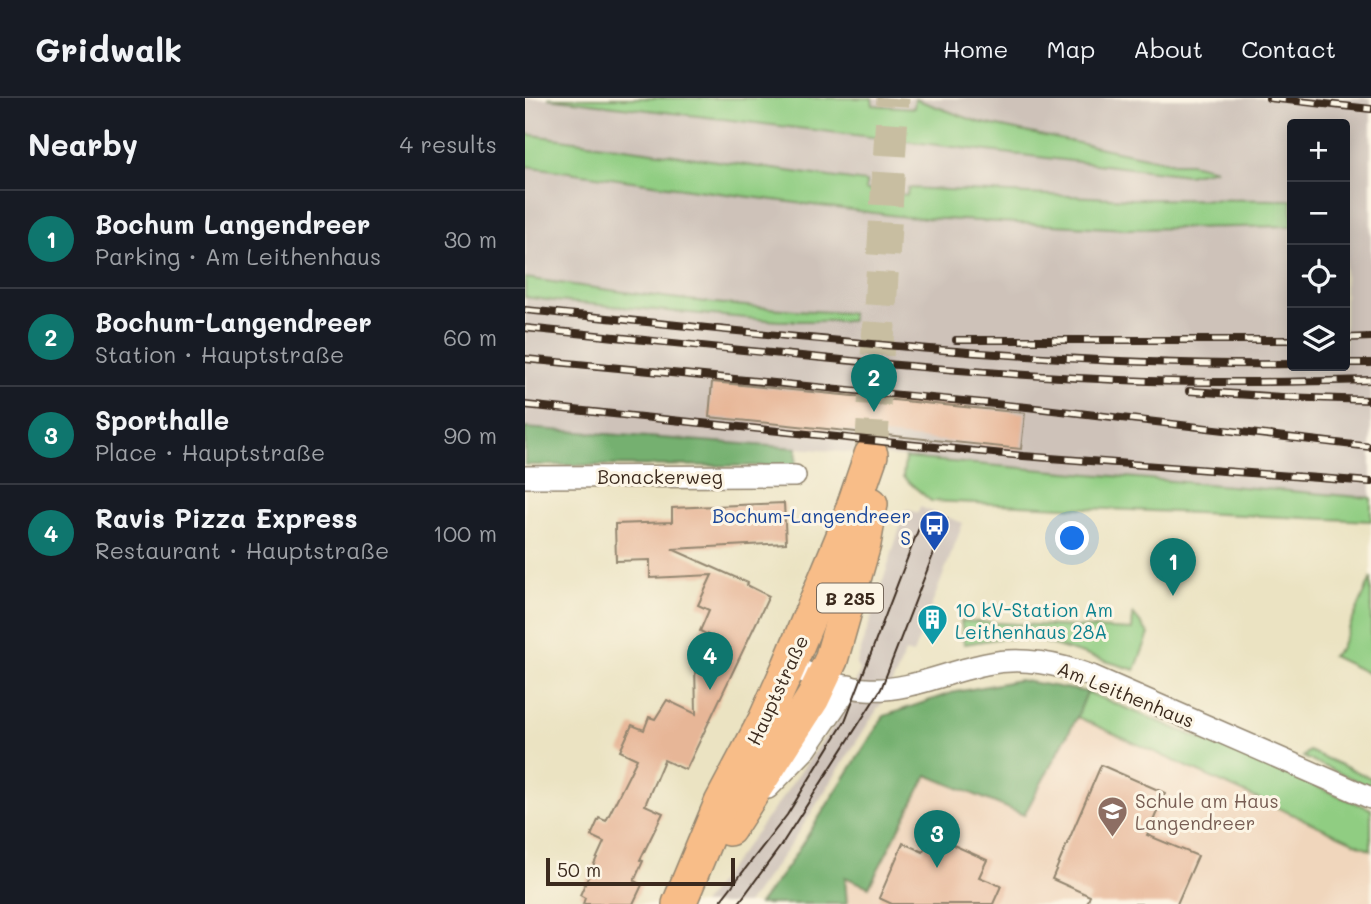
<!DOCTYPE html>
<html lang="en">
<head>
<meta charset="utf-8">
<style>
	:root { --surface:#171b24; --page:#20242c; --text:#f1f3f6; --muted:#9ea1a6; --line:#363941; --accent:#0f766e }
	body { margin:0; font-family:Mali,sans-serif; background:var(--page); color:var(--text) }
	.controls { position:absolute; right:21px; top:21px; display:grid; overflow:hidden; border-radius:7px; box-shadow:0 4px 18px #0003 }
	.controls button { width:63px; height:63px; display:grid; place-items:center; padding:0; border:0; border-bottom:2px solid var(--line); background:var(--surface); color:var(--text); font:35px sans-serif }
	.scale { position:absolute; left:21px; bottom:18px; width:189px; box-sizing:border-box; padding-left:7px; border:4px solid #3b2a1e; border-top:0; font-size:19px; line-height:24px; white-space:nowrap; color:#3b2a1e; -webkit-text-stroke:5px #fcf5e5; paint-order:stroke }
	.you { position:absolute; left:548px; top:441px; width:24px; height:24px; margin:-18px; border:5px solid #fff; border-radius:50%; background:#1a73e8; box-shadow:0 0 0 10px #1a73e833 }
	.badge { display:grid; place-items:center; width:46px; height:46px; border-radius:50%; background:var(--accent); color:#fff; font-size:23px; font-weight:700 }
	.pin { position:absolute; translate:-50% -58px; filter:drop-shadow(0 2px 4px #0008) }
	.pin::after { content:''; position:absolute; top:37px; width:24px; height:21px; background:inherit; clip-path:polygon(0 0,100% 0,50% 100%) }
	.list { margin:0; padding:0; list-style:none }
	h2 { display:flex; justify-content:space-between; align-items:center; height:91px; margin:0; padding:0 28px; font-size:30px }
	h2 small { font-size:23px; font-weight:400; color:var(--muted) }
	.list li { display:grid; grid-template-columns:46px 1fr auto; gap:21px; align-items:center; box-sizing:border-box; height:98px; padding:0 28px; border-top:2px solid var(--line) }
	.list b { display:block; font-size:26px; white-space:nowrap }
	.list p { margin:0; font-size:23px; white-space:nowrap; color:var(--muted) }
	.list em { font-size:23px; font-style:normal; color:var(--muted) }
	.icon { flex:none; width:38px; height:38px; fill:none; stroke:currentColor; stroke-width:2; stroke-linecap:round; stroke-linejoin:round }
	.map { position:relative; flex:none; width:846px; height:806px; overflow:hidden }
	header { display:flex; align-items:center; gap:42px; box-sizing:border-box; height:98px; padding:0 35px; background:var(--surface); border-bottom:2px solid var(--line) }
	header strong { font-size:33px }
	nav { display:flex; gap:38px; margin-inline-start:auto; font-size:24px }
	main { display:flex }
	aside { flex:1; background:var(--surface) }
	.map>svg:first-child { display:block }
	.built { fill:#f0d6bc }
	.industrial { fill:#cec2b9; fill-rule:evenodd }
	.green { fill:#90cd82; stroke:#667c50; stroke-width:2 }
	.forest { fill:#74b070; stroke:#586d47; stroke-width:2 }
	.building { fill:#e7b697 }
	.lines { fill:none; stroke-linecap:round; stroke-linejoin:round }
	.primary-tunnel { stroke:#c8bea1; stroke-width:33; stroke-dasharray:33 17; stroke-linecap:butt }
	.street-casing { stroke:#938670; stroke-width:24 }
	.primary-casing { stroke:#938670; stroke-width:36 }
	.street { stroke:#fff; stroke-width:21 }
	.primary { stroke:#f8bd88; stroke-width:33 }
	.tram { stroke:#3b2a1e; stroke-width:2 }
	.rail-casing { stroke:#3b2a1e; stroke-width:8 }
	.rail { stroke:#fcf5e5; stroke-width:5; stroke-dasharray:16; stroke-linecap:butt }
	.labels { text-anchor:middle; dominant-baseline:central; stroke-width:6; stroke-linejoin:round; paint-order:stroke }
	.shield { fill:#fcf5e5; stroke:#75675a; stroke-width:2 }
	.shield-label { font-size:18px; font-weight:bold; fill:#3b2a1e }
	.street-label { font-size:19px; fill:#3b2a1e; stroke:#fcf5e5 }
	.transit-label { font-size:19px; fill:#164399; stroke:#fcf5e5; text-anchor:end }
	.culture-label { font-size:19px; fill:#0d838f; stroke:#fcf5e5; text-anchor:start }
	.education-label { font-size:19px; fill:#785e54; stroke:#fcf5e5; text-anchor:start }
</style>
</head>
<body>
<header>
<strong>Gridwalk</strong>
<nav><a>Home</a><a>Map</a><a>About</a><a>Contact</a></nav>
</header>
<main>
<aside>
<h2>Nearby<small>4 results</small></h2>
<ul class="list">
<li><span class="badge">1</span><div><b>Bochum Langendreer</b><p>Parking · Am Leithenhaus</p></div><em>30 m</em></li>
<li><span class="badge">2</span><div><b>Bochum-Langendreer</b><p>Station · Hauptstraße</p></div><em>60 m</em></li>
<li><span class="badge">3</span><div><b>Sporthalle</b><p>Place · Hauptstraße</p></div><em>90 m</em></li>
<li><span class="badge">4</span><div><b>Ravis Pizza Express</b><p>Restaurant · Hauptstraße</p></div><em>100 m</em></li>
</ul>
</aside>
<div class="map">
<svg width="846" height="806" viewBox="0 0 846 806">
	<rect width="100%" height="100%" fill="#fcf5e5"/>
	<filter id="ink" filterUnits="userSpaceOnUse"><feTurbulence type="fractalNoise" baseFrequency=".0143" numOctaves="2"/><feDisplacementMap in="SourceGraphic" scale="14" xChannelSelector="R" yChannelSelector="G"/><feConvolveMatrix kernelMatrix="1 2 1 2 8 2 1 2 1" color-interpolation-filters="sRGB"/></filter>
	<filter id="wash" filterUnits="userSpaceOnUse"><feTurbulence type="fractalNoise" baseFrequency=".00686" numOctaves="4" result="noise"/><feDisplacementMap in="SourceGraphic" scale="28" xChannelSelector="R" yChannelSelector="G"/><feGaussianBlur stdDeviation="1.57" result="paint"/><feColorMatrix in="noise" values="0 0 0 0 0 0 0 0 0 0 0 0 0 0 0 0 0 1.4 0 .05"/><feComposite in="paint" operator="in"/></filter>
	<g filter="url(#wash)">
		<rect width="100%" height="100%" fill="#ebe3c2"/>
		<path class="built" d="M562 594 846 726V806H322L320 779 344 788 402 677 499 716 552 619Z"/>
		<g class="industrial">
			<path d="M0 0H846V400L272 350 0 330ZM767 26H820V268H767Z"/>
			<path d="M395 409 438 425 388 556 380 554 372 575 357 604 266 746 222 806H177L252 707 321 609 335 572 331 567 381 411 393 415Z"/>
		</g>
		<g class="green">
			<path d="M23 0H347L348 7 389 10 390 1 453 24 649 65H665L691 71 662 77Z"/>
			<path d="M0 36 341 84V92L382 97 383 90 606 101 767 102V128L603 131 380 119 171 92 0 68Z"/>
			<path d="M0 180C109 196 216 211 326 215V223H254L30 203 0 199Z"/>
			<path d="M380 360 846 400V423L406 403 378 379Z"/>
			<path d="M846 480V577L807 558 815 551Z"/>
			<path d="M608 516 624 536 610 572 515 543 477 540 439 546 436 523 607 532Z"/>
			<path d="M562 594 846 711V752L552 619Z"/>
			<path d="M784 653 846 680V689L778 659Z"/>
		</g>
		<g class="forest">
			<path d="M0 330 272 350 271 368 0 367Z"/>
			<path d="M494 582 562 594 552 619 499 717 402 677 344 789 320 779 322 806H234L263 768 359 618 426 595Z"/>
		</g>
		<g id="blocks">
			<g class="building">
				<path d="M187 284 500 315 496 351 184 319Z"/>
				<path d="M259 405 261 445 147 451 223 485 222 487 244 498 161 672 139 662 120 707 138 715 115 762 118 763 109 783 117 787 108 806H58L60 800 55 797 79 744 66 738 74 720 81 723 112 661 95 653 107 627 119 632 124 619 130 621 142 602 171 616 170 565 183 537 175 533 184 512 173 507 187 477 125 480V462L91 463 90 426 147 424V410Z"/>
				<path d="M576 667 640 695 622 737 673 758 652 806H562L565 798 527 781Z"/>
				<path d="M406 737 462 762 454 779 476 788 468 806H367L354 800 378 745 398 754Z"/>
			</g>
		</g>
	</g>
	<g filter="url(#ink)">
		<use href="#blocks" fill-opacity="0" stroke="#938670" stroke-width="2"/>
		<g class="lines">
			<path class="primary-tunnel" d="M346 357 368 0"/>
			<defs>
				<g id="street">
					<path d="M0 379 270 378"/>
					<path d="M264 568C288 577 315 590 341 591 382 594 422 574 461 566 497 558 533 566 567 578L846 700"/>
					<path d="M243 690 281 651 324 588"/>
				</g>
				<g id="primary">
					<path d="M204 731 288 600 306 562 339 446 346 406"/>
					<path d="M154 806 196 705 240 622 264 568 318 438 346 357"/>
				</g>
			</defs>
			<use href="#street" class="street-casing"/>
			<use href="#primary" class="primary-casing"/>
			<use href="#street" class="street"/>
			<use href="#primary" class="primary"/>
			<g class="tram">
				<path d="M193 806 262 717 320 623 400 414"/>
				<path d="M213 806 255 749 356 591 422 421"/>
			</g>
			<defs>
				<g id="rail">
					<path d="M744 0 846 11"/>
					<path d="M0 212C253 236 513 269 767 266"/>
					<path d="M0 230C207 250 415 276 623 283 698 285 772 284 846 282"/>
					<path d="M820 240 846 239"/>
					<path d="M431 242H767"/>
					<path d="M0 261 502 309 846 349"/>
					<path d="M820 265H846"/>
					<path d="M664 293 757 299 846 302"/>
					<path d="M0 307 498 358 846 384"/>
				</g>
			</defs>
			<use href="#rail" class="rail-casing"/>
			<use href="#rail" class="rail"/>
		</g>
	</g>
	<defs>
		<symbol id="bus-pin" viewBox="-11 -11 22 30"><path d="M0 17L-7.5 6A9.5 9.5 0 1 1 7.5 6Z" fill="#1a4fb4" stroke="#fcf5e5"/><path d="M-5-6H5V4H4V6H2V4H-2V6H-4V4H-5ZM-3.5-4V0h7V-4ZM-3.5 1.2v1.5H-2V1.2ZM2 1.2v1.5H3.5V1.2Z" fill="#fff"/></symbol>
		<symbol id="building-pin" viewBox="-11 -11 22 30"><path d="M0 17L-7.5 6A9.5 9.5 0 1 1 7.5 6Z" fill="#0f9aa8" stroke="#fcf5e5"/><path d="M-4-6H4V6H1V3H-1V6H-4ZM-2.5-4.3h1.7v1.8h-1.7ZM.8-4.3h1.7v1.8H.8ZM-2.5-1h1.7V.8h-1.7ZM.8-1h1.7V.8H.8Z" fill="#fff"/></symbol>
		<symbol id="school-pin" viewBox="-11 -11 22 30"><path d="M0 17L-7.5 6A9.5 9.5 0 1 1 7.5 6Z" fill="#8d6e63" stroke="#fcf5e5"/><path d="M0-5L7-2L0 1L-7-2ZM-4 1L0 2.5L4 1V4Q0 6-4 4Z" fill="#fff"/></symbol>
	</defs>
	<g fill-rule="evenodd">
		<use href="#bus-pin" x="392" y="410" width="35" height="47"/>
		<use href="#building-pin" x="390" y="504" width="35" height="47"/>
		<use href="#school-pin" x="570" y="696" width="35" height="47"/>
	</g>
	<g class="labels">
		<rect class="shield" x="292" y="485.5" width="66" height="29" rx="5"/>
		<g class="shield-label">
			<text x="325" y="500">B 235</text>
		</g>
		<g class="street-label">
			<text x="135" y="378">Bonackerweg</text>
			<text transform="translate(252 592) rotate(-65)">Hauptstraße</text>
			<text transform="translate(601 596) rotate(22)">Am Leithenhaus</text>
		</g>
		<g class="transit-label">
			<text x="386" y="417">Bochum-Langendreer<tspan x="386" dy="22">S</tspan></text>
		</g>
		<g class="culture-label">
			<text x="430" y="511">10 kV-Station Am<tspan x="430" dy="22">Leithenhaus 28A</tspan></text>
		</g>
		<g class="education-label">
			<text x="610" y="702">Schule am Haus<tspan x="610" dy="22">Langendreer</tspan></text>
		</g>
	</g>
</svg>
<div class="controls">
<button>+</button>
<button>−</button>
<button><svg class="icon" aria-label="locate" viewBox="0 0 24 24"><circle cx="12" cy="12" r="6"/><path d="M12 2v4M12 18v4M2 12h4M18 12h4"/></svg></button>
<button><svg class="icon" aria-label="layers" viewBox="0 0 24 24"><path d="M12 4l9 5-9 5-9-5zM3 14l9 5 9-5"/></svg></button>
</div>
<div class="scale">50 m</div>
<div class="you"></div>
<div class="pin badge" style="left:648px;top:498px">1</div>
<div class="pin badge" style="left:349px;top:314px">2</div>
<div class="pin badge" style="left:412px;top:770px">3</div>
<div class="pin badge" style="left:185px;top:592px">4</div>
</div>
</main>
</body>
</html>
